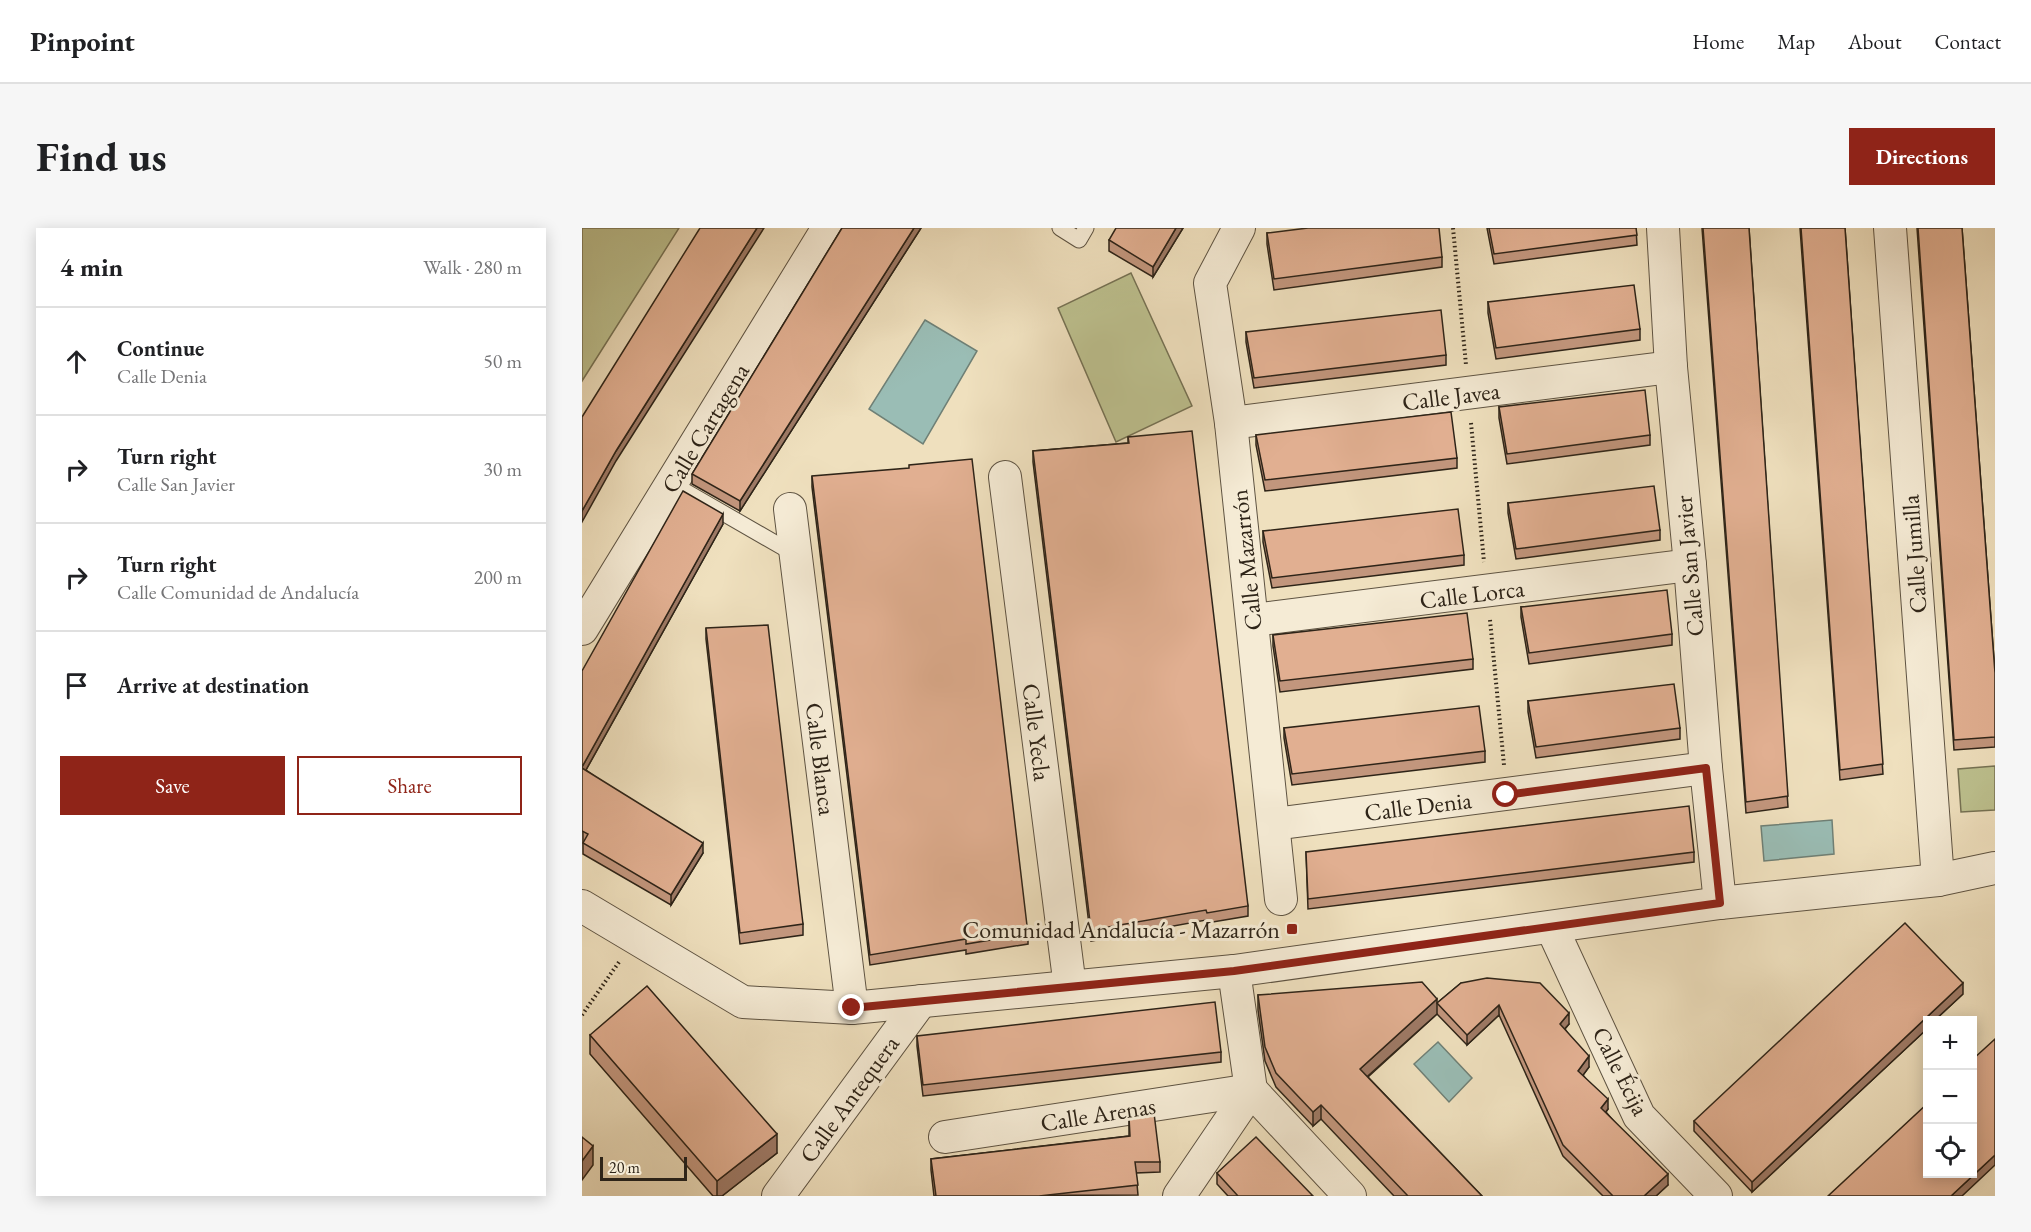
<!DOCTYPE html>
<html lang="en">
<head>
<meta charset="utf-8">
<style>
	:root { --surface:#fff; --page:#f6f6f6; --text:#202124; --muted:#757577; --line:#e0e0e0; --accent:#8f2418 }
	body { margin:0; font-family:"EB Garamond",serif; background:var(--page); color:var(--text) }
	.controls { position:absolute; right:18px; bottom:18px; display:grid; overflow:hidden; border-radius:0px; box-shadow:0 3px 15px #0003 }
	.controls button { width:54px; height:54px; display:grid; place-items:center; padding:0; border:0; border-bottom:2px solid var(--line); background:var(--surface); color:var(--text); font:30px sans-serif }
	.scale { position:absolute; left:18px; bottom:15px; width:87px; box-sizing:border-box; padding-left:6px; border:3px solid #2e2418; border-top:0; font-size:16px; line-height:21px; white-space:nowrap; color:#2e2418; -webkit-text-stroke:4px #f5ebd5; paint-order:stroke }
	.stop { position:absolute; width:18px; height:18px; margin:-14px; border:4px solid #8f2418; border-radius:50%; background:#fff }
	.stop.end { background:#8f2418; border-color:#fff; box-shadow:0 2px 6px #0008 }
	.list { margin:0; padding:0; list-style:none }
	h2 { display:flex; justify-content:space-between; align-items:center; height:78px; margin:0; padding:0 24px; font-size:26px }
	h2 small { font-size:20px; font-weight:400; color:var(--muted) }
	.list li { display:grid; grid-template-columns:39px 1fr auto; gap:18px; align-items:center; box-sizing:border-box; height:108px; padding:0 24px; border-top:2px solid var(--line) }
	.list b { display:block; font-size:22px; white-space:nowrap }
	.list p { margin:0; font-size:20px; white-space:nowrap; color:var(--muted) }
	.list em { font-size:20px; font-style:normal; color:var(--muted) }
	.actions { display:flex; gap:12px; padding:18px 24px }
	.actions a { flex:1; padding:14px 0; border:2px solid var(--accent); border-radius:0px; text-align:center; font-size:21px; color:var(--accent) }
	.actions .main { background:var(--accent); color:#fff }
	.icon { flex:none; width:33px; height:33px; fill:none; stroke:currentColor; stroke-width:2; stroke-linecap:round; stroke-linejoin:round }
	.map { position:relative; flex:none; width:1413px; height:968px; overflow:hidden; border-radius:0px }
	header { display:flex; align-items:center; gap:36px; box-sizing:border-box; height:84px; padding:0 30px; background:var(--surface); border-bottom:2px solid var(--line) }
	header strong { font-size:28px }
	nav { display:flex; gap:33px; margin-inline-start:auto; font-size:21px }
	.intro { display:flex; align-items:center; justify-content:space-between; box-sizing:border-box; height:144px; padding:0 36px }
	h1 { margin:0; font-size:42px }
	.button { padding:15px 27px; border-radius:0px; background:var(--accent); color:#fff; font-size:21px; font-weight:700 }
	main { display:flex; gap:36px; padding:0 36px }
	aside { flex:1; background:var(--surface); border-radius:0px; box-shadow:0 3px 15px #0003 }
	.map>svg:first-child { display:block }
	.green { fill:#bdc18f; stroke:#767254; stroke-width:1.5 }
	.water { fill:#9abdb5; stroke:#6f8076; stroke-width:1.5 }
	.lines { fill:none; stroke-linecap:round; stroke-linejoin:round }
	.lane-casing { stroke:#5e5342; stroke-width:17 }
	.street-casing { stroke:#5e5342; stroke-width:34 }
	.path { stroke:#2e2418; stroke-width:4; stroke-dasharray:1.5 3; stroke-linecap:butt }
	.lane { stroke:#f5ebd5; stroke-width:15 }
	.street { stroke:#f5ebd5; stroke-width:32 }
	.wall { fill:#c2967d; stroke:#2e2418; stroke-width:1.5 }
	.shaded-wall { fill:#9e7a66; stroke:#2e2418; stroke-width:1.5 }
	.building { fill:#e1af91; stroke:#2e2418; stroke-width:1.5 }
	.route { stroke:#8f2418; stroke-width:8 }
	.poi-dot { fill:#8f2418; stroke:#f5ebd5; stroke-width:2 }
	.labels { text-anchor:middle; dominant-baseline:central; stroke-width:6; stroke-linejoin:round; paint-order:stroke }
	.street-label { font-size:24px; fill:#2e2418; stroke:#f5ebd5 }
	.poi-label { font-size:24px; fill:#2e2418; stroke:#f5ebd5; text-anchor:end }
</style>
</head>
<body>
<header>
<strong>Pinpoint</strong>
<nav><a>Home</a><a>Map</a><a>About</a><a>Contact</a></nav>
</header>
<div class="intro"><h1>Find us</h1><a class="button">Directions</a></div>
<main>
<aside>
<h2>4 min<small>Walk · 280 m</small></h2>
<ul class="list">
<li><svg class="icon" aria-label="ahead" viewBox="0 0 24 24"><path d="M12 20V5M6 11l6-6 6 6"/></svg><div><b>Continue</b><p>Calle Denia</p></div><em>50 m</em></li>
<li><svg class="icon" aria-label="right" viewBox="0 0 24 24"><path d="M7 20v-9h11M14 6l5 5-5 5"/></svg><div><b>Turn right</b><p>Calle San Javier</p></div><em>30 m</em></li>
<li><svg class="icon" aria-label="right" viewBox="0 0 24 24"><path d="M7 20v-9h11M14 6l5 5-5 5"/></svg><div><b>Turn right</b><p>Calle Comunidad de Andalucía</p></div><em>200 m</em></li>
<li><svg class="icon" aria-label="arrive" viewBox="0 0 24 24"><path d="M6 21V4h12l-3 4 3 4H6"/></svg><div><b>Arrive at destination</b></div></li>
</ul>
<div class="actions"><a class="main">Save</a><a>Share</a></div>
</aside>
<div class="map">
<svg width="1413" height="968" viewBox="0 0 1413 968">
	<rect width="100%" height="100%" fill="#efe0be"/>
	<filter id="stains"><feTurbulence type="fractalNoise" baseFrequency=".00333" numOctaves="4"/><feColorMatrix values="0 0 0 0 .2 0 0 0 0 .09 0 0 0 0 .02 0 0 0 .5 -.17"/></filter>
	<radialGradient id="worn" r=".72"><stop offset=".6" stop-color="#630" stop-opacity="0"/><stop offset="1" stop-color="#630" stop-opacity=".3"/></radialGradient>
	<g class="green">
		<path d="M0 0H97L0 153Z"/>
		<path d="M549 45 610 178 534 214 476 80Z"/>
		<path d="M1413 538V582L1379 584 1376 541Z"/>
	</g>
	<g class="water">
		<path d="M343 92 395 123 341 216 287 181Z"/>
		<path d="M1250 592 1252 626 1182 633 1179 598Z"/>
		<path d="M856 814 890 850 867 874 832 836Z"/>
	</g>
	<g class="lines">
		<defs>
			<g id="lane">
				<path d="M478 0 497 12 504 0"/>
				<path d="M89 255 214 327"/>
			</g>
			<g id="street">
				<path d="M657 0 628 55 649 195 699 671"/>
				<path d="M1081 0 1089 139 1108 337 1124 540 1138 675"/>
				<path d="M1308 0 1356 652"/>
				<path d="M649 195 1089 139"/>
				<path d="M423 249 488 759"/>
				<path d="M208 281 270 780"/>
				<path d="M671 392 1108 337"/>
				<path d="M0 401 246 0"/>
				<path d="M692 596 1124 540"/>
				<path d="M0 678 161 774 270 780 652 743 1138 675 1356 652 1413 640"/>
				<path d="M970 700 1057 888 1134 968"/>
				<path d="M363 909 669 862 768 968"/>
				<path d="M196 968 339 773"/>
				<path d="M597 968 669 862 652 743"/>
			</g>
		</defs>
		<use href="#lane" class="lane-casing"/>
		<use href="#street" class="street-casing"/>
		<g class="path">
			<path d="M871 0 884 137"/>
			<path d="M889 195 902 334"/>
			<path d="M908 392 922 537"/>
			<path d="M0 787 37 734"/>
		</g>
		<use href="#lane" class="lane"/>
		<use href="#street" class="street"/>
	</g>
	<g class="wall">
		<path d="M260 0H339L158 283 110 256V246Z"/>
		<path d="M601 0 571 49 527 23V12Z"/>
		<path d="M905 0H1054L1055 17 912 36Z"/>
		<path d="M1120 0H1167L1206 579 1164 585Z"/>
		<path d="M1218 0H1263L1301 546 1258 552Z"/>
		<path d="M1335 0H1380L1413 445V519L1372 522Z"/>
		<path d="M685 5 860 29V39L692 62 685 16Z"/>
		<path d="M906 74 1058 101V112L914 131 906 85Z"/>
		<path d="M664 104 864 127V137L672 160 664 114Z"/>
		<path d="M917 179 1068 207V217L925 236 917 190Z"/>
		<path d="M674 207 875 230V240L683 263 674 217Z"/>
		<path d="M546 209 666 678V688L625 695 624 692 509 713 451 234V223L546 215Z"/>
		<path d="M230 248 446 706V716L384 726V722L288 737 230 259Z"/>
		<path d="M926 275 1078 302V312L934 331 926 285Z"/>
		<path d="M141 296 4 542 121 625 89 677 1 626 0 443Z"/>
		<path d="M681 303 882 327V337L690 360 681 314Z"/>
		<path d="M939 379 1090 406V417L947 436 939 389Z"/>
		<path d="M124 400 221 696V707L158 716 124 411Z"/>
		<path d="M691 407 891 431V441L698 464 691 418Z"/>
		<path d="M946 473 1098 500V511L954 530 946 484Z"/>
		<path d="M702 500 903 523V534L710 557 702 510Z"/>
		<path d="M724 624H1112V634L726 681Z"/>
		<path d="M879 755 987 796 983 801 1007 839 1001 847 1026 881 1024 884 1086 957 1074 968H1021L981 928 917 787 885 817 855 786 786 849 900 968H812L739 891 731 898 694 859 683 833 676 782V767L855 775Z"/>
		<path d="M1381 766 1353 792H1346V800L1170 964 1112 903V893Z"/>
		<path d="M8 807 195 925 140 968H131L8 826Z"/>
		<path d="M335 808 639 824V834L341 868 335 818Z"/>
		<path d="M547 889 578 934V944L554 945 556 967 352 968 349 942V931L547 908Z"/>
		<path d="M635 945 731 968H646L635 956Z"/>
	</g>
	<g class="shaded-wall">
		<path d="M175 0H182L34 233 0 294V283L34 223Z"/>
		<path d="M332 0H339L158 283V273Z"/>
		<path d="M594 0H601L571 49V39Z"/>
		<path d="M141 286V296L0 549V539Z"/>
		<path d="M121 615V625L89 677V667Z"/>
		<path d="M1381 755V766L1353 792H1346V800L1170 964V954Z"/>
		<path d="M855 771V786L778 855V841Z"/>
		<path d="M917 777V787L885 817V807Z"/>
		<path d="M987 785V796L978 806V796Z"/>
		<path d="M1007 828V839L996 854V843Z"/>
		<path d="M1026 871V881L1019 890V880Z"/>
		<path d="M739 877V891L731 898V884Z"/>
		<path d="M195 906V925L140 968H135V953Z"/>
		<path d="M11 918V937L0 952V933Z"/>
		<path d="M1413 927V937L1380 968H1369Z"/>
		<path d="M1086 946V957L1074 968H1062Z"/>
	</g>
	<g class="building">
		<path d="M118 0H175L34 223 0 283V189Z"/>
		<path d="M260 0H332L158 273 110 246Z"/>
		<path d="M534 0H594L571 39 527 12Z"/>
		<path d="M726 0H857L860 29 692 51 685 5Z"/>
		<path d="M907 0H1054L1055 7 912 26Z"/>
		<path d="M1121 0H1167L1206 568 1164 574Z"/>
		<path d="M1219 0H1263L1301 536 1258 542Z"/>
		<path d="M1336 0H1380L1413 445V509L1372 512Z"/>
		<path d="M1052 57 1058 101 914 120 906 74Z"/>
		<path d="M859 82 864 127 672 150 664 104Z"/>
		<path d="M1063 162 1068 207 925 226 917 179Z"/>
		<path d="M869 184 875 230 683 252 674 207Z"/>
		<path d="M610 203 666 678 625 685 624 682 509 702 451 223 547 215 546 209Z"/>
		<path d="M390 231 446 706 384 716V711L288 727 230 248 327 240V237Z"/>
		<path d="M1072 258 1078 302 934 321 926 275Z"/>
		<path d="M101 263 141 286 0 539V443Z"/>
		<path d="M876 281 882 327 690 350 681 303Z"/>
		<path d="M1085 362 1090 406 947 425 939 379Z"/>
		<path d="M885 385 891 431 698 453 691 407Z"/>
		<path d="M186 397 221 696 158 705 124 400Z"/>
		<path d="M1092 456 1098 500 954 519 946 473Z"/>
		<path d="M897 478 903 523 710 546 702 500Z"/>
		<path d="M0 540 121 615 89 667 1 615 6 606 0 603Z"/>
		<path d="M1107 578 1112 624 726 671 724 624Z"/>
		<path d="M1323 695 1381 755 1170 954 1112 893Z"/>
		<path d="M905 750 958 755 987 785 978 796 1007 828 996 843 1026 871 1019 880 1086 946 1062 968H1031L981 917 917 777 885 807 855 775 879 755Z"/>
		<path d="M840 754 855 771 778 841 900 968H826L739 877 731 884 694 845 683 819 676 767Z"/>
		<path d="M65 758 195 906 135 953 8 807Z"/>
		<path d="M633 774 639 824 341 857 335 808Z"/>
		<path d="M1413 811V927L1369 968H1246L1346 875V945H1390V832Z"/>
		<path d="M572 885 578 934H553L556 957 457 968H354L349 931 548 908 547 889Z"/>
		<path d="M0 909 11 918 0 933Z"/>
		<path d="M674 909 731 968H656L635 945Z"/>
	</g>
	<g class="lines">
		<path class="route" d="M270 780 652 743 1138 675 1124 540 924 567"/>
	</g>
	<rect class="poi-dot" x="704" y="695" width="12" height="12" rx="3"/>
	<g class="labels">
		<g class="street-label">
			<text transform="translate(869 168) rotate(-7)">Calle Javea</text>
			<text transform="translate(123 200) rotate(-59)">Calle Cartagena</text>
			<text transform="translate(1332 326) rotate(-94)">Calle Jumilla</text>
			<text transform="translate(664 332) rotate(-96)">Calle Mazarrón</text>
			<text transform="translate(1107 338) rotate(-95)">Calle San Javier</text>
			<text transform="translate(890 366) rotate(-7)">Calle Lorca</text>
			<text transform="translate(455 504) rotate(83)">Calle Yecla</text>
			<text transform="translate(239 531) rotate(83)">Calle Blanca</text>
			<text transform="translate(836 578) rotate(-7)">Calle Denia</text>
			<text transform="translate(1039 843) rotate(63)">Calle Écija</text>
			<text transform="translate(267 871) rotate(-54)">Calle Antequera</text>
			<text transform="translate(516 886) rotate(-9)">Calle Arenas</text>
		</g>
		<g class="poi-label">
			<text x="698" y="701">Comunidad Andalucía - Mazarrón</text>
		</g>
	</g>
	<rect width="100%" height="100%" filter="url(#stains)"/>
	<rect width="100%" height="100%" fill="url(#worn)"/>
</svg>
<div class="controls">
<button>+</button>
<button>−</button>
<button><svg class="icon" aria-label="locate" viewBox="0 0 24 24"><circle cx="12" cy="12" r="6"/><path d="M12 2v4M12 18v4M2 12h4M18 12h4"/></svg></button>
</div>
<div class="scale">20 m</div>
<div class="stop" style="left:924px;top:567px"></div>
<div class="stop end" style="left:270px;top:780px"></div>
</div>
</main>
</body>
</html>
